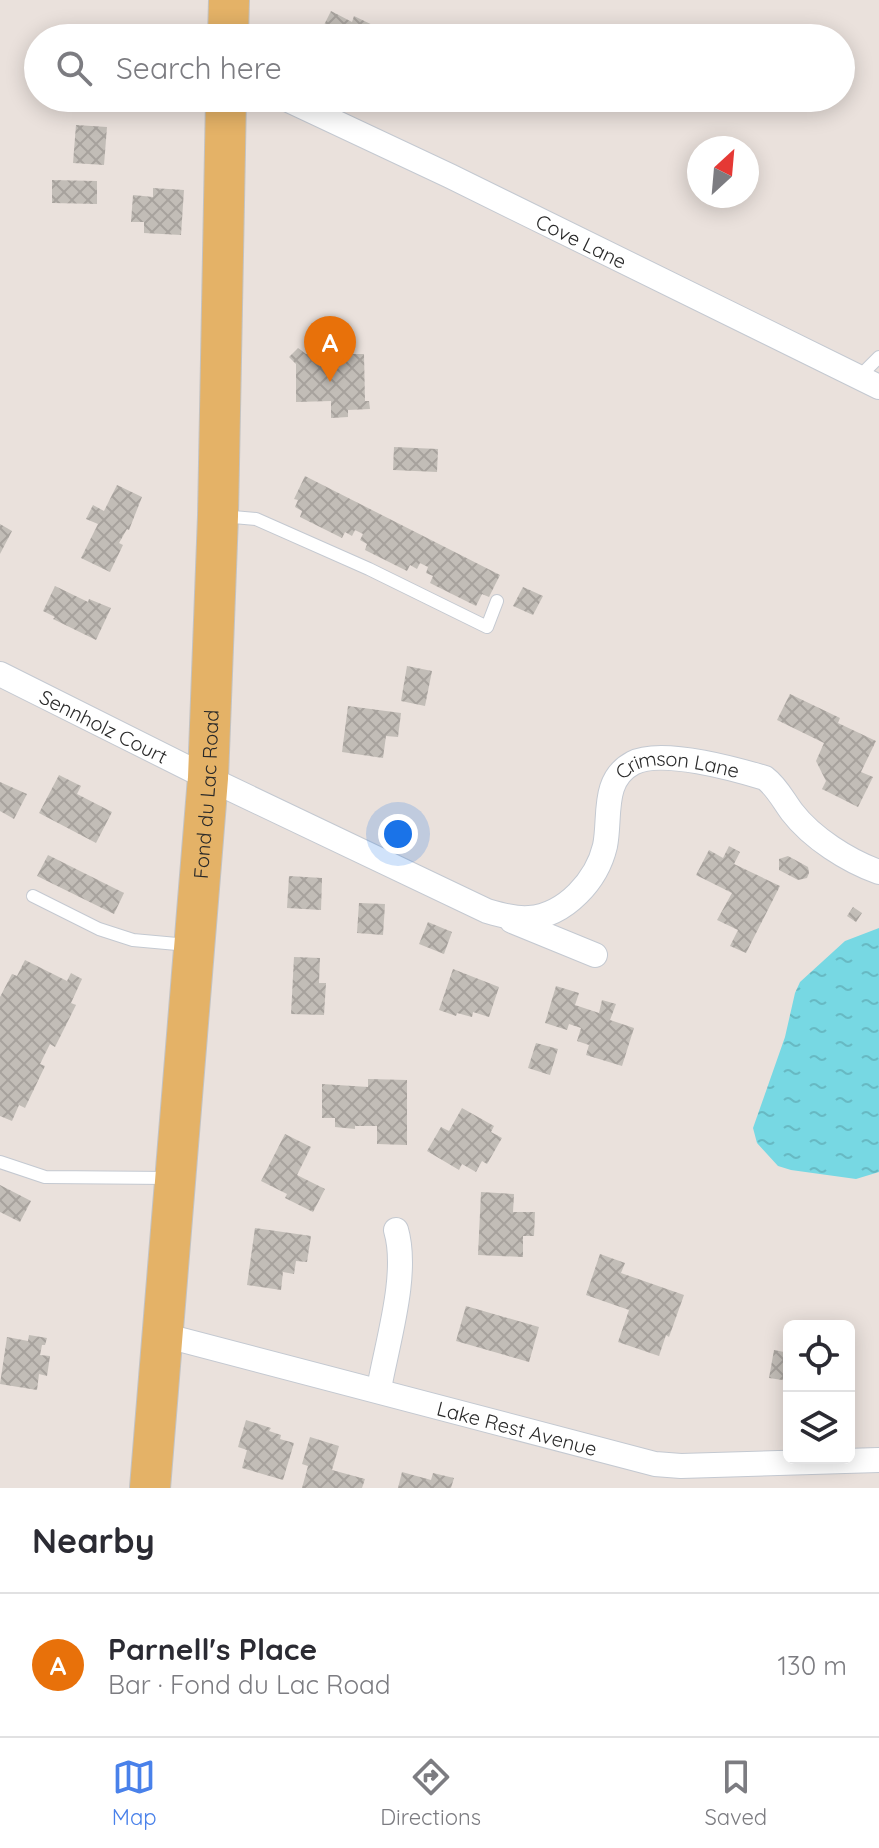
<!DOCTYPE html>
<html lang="en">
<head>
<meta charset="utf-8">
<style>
	:root { --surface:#fff; --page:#f2f2f3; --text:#2b2b33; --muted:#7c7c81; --line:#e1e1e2; --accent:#4981ea }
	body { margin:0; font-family:Quicksand,sans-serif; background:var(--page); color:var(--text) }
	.controls { position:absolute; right:24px; bottom:24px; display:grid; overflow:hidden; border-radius:12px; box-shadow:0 4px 20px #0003 }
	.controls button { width:72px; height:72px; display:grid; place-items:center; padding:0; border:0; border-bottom:2px solid var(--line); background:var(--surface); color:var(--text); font:40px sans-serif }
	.compass { position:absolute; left:687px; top:136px; width:72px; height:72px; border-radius:50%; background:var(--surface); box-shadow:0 4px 20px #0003; rotate:26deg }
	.you { position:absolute; left:398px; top:834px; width:28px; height:28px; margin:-20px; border:6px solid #fff; border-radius:50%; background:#1a73e8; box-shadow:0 0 0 12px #1a73e833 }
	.badge { display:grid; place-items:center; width:52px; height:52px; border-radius:50%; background:var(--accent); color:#fff; font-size:26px; font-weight:700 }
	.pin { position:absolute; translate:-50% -66px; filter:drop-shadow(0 2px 4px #0008) }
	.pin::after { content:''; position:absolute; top:42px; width:28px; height:24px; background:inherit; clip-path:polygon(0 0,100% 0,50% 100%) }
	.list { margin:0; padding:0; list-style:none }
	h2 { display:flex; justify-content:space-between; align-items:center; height:104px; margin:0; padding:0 32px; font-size:34px }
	h2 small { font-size:26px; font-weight:400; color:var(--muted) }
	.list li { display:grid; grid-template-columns:52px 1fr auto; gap:24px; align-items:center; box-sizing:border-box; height:144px; padding:0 32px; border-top:2px solid var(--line) }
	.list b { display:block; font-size:30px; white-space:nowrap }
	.list p { margin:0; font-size:26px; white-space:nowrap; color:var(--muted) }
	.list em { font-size:26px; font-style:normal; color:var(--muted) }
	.icon { flex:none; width:44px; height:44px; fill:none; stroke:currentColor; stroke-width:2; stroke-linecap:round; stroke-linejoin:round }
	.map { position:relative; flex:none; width:879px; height:1488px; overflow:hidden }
	.search { position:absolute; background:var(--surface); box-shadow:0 4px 20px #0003; left:24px; right:24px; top:24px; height:88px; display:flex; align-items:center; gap:20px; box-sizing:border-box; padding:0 28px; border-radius:44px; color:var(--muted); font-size:30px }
	.sheet { height:248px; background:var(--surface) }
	nav { display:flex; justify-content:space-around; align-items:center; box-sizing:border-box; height:112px; border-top:2px solid var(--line); background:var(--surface); font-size:22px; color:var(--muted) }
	nav a { display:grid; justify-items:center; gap:4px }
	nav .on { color:var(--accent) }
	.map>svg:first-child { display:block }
	.water { fill:url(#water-ripples) }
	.building { fill:url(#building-cross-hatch) }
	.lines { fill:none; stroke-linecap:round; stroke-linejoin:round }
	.service-casing { stroke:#c4c9d1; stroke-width:14 }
	.minor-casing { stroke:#c4c9d1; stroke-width:26 }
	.primary-casing { stroke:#c3c3c3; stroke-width:42 }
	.service { stroke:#fff; stroke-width:12 }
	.minor { stroke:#fff; stroke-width:24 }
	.primary { stroke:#e4b267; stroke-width:40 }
	.labels { text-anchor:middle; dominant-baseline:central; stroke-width:7; stroke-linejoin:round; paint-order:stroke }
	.street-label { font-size:20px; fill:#292929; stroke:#fff }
</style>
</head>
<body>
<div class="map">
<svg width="879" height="1488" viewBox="0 0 879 1488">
	<defs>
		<pattern id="water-ripples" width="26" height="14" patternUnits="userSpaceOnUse" patternTransform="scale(2)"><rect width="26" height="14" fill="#77d8e3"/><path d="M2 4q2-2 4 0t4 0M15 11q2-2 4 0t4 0" fill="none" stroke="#67b9c3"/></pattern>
		<pattern id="building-cross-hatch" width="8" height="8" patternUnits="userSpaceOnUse" patternTransform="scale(2)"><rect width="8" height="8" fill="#c2bdb7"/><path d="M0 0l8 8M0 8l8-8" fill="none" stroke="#a7a29d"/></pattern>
	</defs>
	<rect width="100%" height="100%" fill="#eae1dc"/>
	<path class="water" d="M879 928V1172L856 1179 791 1170 778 1166 757 1143 753 1128 785 1037 795 993 800 982 845 941Z"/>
	<g class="building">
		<path d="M331 11 352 22 354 16 383 30 381 33 390 38H325L319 35Z"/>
		<path d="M76 125 107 127 104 165 73 163Z"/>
		<path d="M52 180 97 181V204L52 203Z"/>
		<path d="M153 188 184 190 181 235 144 233V222H131L133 195 153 197Z"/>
		<path d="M298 348 306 354H364L365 401H369L370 409 348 410V417L331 418V401L296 402V364L289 357Z"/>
		<path d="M394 447 438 449 437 472 393 470Z"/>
		<path d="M305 476 500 575 489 597 482 594 476 606 430 583 433 576 426 573 428 567 420 563 417 569 410 565 407 571 365 550 367 544 360 540 363 534 355 530 352 536 345 532 342 538 300 517 302 511 295 507 298 500 294 499Z"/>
		<path d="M117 485 142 497 129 530 127 529 119 543 123 545 110 572 81 558 98 524 86 519 93 505 104 511Z"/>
		<path d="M0 524 12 531 0 554Z"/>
		<path d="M55 586 88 602 89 599 111 608 96 640 53 619 55 617 43 611Z"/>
		<path d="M523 587 543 596 533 615 513 606Z"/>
		<path d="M407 666 432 671 425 706 401 701Z"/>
		<path d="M790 694 840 718 838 723 876 741 861 772 873 777 858 807 822 789 826 781 816 761 824 743 777 720Z"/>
		<path d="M348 706 401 713 398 737 386 736 383 758 342 752Z"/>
		<path d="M59 775 81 786 77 794 112 812 96 843 39 813Z"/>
		<path d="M0 782 27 794 14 819 0 811Z"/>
		<path d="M729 846 740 852 734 864 780 886 746 953 730 946 738 930 717 920 732 893 696 875 709 850 723 858Z"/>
		<path d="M48 855 124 893 114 914 37 876Z"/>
		<path d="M788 856 808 867 809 873 807 878 798 880 779 870V859Z"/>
		<path d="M289 876 322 878 321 910 287 908Z"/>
		<path d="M359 903 385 904 383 935 357 933Z"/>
		<path d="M853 907 862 913 856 922 847 916Z"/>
		<path d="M428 922 452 932 444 954 419 944Z"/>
		<path d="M294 957 320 958 319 983H326L324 1015 291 1014Z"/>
		<path d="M25 960 67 981 71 973 82 979 71 1003 76 1005 55 1047 50 1044 40 1064 45 1066 25 1108 19 1105 12 1121 0 1116V997L12 974 17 976Z"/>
		<path d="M453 969 499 987 489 1017 473 1012 472 1017 457 1013 456 1016 439 1010Z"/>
		<path d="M556 986 579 993 575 1005 599 1013 602 1000 616 1004 610 1020 634 1028 622 1066 586 1055 589 1045 577 1041 581 1028 569 1024 567 1030 545 1023Z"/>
		<path d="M536 1043 558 1049 550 1075 528 1068Z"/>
		<path d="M368 1079 407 1080V1145L377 1144V1126H355V1129L335 1127V1118H322V1084L368 1087Z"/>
		<path d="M462 1108 494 1126 491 1132 502 1138 487 1164 482 1161 476 1172 462 1164 459 1170 427 1151 441 1127 449 1131Z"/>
		<path d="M285 1134 311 1147 297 1175 325 1189 313 1212 285 1198 287 1194 261 1181Z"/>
		<path d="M0 1185 31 1201 20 1222 0 1212Z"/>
		<path d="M481 1192 514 1194 513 1212H535L534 1236H523V1257L478 1255Z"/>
		<path d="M255 1228 311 1236 307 1262 296 1261 294 1274 283 1272 281 1290 247 1285Z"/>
		<path d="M600 1254 625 1263 621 1273 684 1295 669 1337 666 1335 659 1356 618 1342 629 1310 586 1295Z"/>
		<path d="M466 1306 539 1327 529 1362 456 1341Z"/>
		<path d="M29 1335 47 1338 45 1345H42L40 1355 50 1356 47 1376 39 1374 37 1390 0 1384 7 1337 28 1341Z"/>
		<path d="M774 1350 789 1353V1381L769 1378Z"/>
		<path d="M246 1420 271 1428 269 1431 281 1435 280 1439 294 1443 283 1480 242 1468 247 1450 238 1447Z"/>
		<path d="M310 1437 339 1446 332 1470 365 1479 362 1488H302L308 1466 302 1464Z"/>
		<path d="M402 1472 431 1480 433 1473 454 1478 451 1488H398Z"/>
	</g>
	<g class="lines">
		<defs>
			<g id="service">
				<path d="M859 377 879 357"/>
				<path d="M222 516 256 519 369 569 487 627 497 601"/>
				<path d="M33 896 99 929 133 940 188 945"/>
				<path d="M0 1162 45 1177 169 1178"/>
			</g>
			<g id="minor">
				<path id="s1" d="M284 98 450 176 879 387"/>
				<path id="s2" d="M0 674 208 778 487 911C501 915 515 919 529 918 566 915 597 880 605 846 611 817 601 780 633 763 661 748 735 769 765 778 777 787 783 800 792 812 812 838 848 861 879 872"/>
				<path d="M512 921 595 955"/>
				<path id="s3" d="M163 1335 655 1464 681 1466 879 1460"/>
				<path d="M379 1389C387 1343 409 1274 396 1230"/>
			</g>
			<g id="primary">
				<path d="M228 38 229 0"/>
				<path id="s4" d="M150 1488 208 778 218 516 226 98"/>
			</g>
		</defs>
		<use href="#service" class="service-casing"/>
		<use href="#minor" class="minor-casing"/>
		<use href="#primary" class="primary-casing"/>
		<use href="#service" class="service"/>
		<use href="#minor" class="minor"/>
		<use href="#primary" class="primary"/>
	</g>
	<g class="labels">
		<g class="street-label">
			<text stroke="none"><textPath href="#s1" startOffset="330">Cove Lane</textPath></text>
			<text stroke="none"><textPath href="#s2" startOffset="116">Sennholz Court</textPath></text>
			<text stroke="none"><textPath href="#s2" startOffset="832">Crimson Lane</textPath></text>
			<text stroke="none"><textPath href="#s4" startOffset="696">Fond du Lac Road</textPath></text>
			<text stroke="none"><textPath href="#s3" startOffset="366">Lake Rest Avenue</textPath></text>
		</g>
	</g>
</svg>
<div class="controls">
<button><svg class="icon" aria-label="locate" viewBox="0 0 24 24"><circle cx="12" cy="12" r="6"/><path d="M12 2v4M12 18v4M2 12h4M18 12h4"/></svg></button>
<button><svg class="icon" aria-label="layers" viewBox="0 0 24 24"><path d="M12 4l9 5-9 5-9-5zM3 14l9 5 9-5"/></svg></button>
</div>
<svg class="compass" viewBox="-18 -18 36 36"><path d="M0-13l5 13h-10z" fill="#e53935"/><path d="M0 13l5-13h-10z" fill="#7c7c81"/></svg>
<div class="you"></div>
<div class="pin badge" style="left:330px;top:382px;background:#e8710a">A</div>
<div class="search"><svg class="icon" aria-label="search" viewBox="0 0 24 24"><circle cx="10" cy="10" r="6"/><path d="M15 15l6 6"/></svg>Search here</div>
</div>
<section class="sheet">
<h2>Nearby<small></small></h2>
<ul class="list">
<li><span class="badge" style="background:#e8710a">A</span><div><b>Parnell's Place</b><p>Bar · Fond du Lac Road</p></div><em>130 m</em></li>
</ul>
</section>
<nav>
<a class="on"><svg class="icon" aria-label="map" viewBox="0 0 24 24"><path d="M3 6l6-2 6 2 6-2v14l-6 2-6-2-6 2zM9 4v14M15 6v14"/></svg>Map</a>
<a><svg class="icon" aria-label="directions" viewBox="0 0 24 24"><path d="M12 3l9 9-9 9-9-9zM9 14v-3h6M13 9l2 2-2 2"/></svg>Directions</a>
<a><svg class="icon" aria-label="saved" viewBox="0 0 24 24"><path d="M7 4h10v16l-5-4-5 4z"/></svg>Saved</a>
</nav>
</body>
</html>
